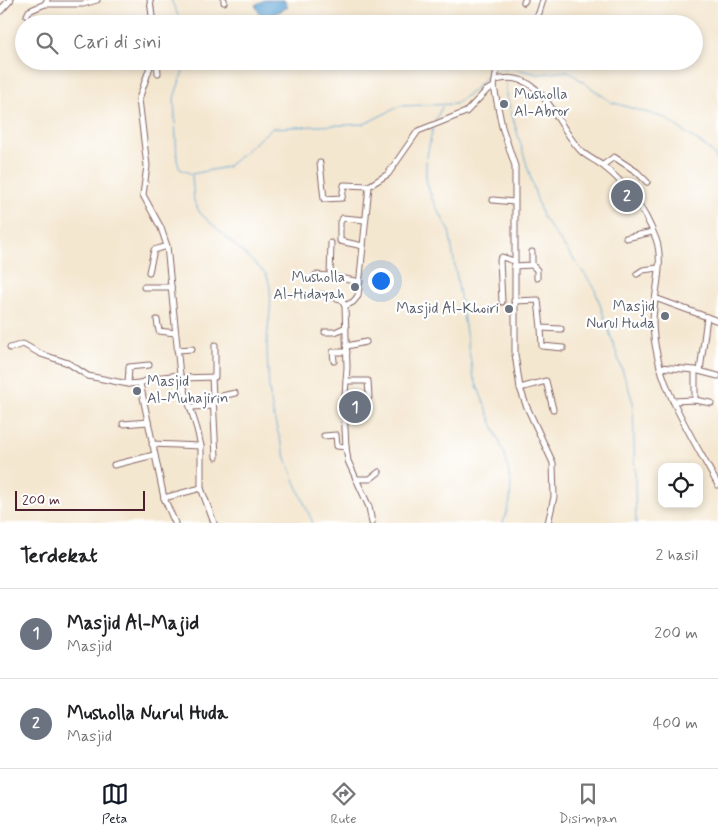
<!DOCTYPE html>
<html lang="id">
<head>
<meta charset="utf-8">
<style>
	:root { --surface:#fff; --page:#f6f6f6; --text:#202124; --muted:#757577; --line:#e0e0e0; --accent:#111827 }
	body { margin:0; font-family:Mynerve,sans-serif; background:var(--page); color:var(--text) }
	.controls { position:absolute; right:15px; bottom:15px; display:grid; overflow:hidden; border-radius:10px; box-shadow:0 2px 8px #0003 }
	.controls button { width:45px; height:45px; display:grid; place-items:center; padding:0; border:0; border-bottom:1px solid var(--line); background:var(--surface); color:var(--text); font:25px sans-serif }
	.scale { position:absolute; left:15px; bottom:12px; width:130px; box-sizing:border-box; padding-left:5px; border:2px solid #4a1f2b; border-top:0; font-size:14px; line-height:18px; white-space:nowrap; color:#4a1f2b; -webkit-text-stroke:4px #fff; paint-order:stroke }
	.you { position:absolute; left:380px; top:280px; width:18px; height:18px; margin:-12px; border:4px solid #fff; border-radius:50%; background:#1a73e8; box-shadow:0 0 0 8px #1a73e833 }
	.badge { display:grid; place-items:center; width:32px; height:32px; border-radius:50%; background:var(--accent); color:#fff; font-size:16px; font-weight:700 }
	.pin { position:absolute; translate:-50% -50%; border:2px solid #fff; box-shadow:0 1px 5px #0006 }
	.list { margin:0; padding:0; list-style:none }
	h2 { display:flex; justify-content:space-between; align-items:center; height:65px; margin:0; padding:0 20px; font-size:21px }
	h2 small { font-size:16px; font-weight:400; color:var(--muted) }
	.list li { display:grid; grid-template-columns:32px 1fr auto; gap:15px; align-items:center; box-sizing:border-box; height:90px; padding:0 20px; border-top:1px solid var(--line) }
	.list b { display:block; font-size:19px; white-space:nowrap }
	.list p { margin:0; font-size:16px; white-space:nowrap; color:var(--muted) }
	.list em { font-size:16px; font-style:normal; color:var(--muted) }
	.icon { flex:none; width:28px; height:28px; fill:none; stroke:currentColor; stroke-width:2; stroke-linecap:round; stroke-linejoin:round }
	.map { position:relative; flex:none; width:718px; height:523px; overflow:hidden }
	.search { position:absolute; background:var(--surface); box-shadow:0 2px 8px #0003; left:15px; right:15px; top:15px; height:55px; display:flex; align-items:center; gap:12px; box-sizing:border-box; padding:0 18px; border-radius:28px; color:var(--muted); font-size:19px }
	.sheet { height:245px; background:var(--surface) }
	nav { display:flex; justify-content:space-around; align-items:center; box-sizing:border-box; height:70px; border-top:1px solid var(--line); background:var(--surface); font-size:14px; color:var(--muted) }
	nav a { display:grid; justify-items:center; gap:2px }
	nav .on { color:var(--accent) }
	.map>svg:first-child { display:block }
	.water { fill:#5da3d3; stroke:#54617f }
	.lines { fill:none; stroke-linecap:round; stroke-linejoin:round }
	.stream { stroke:#5da3d3; stroke-width:1 }
	.minor-casing { stroke:#866565; stroke-width:7 }
	.tertiary-casing { stroke:#866565; stroke-width:8 }
	.minor { stroke:#fff; stroke-width:5 }
	.tertiary { stroke:#fff; stroke-width:6 }
	.worship-dot { fill:#6b7280; stroke:#fff; stroke-width:2 }
	.labels { text-anchor:middle; dominant-baseline:central; stroke-width:4.5; stroke-linejoin:round; paint-order:stroke }
	.worship-label { font-size:15px; fill:#5b616d; stroke:#fff; text-anchor:end }
</style>
</head>
<body>
<div class="map">
<svg width="718" height="523" viewBox="0 0 718 523">
	<rect width="100%" height="100%" fill="#fff"/>
	<filter id="ink" filterUnits="userSpaceOnUse"><feTurbulence type="fractalNoise" baseFrequency=".02" numOctaves="2"/><feDisplacementMap in="SourceGraphic" scale="10" xChannelSelector="R" yChannelSelector="G"/><feConvolveMatrix kernelMatrix="1 2 1 2 8 2 1 2 1" color-interpolation-filters="sRGB"/></filter>
	<filter id="wash" filterUnits="userSpaceOnUse"><feTurbulence type="fractalNoise" baseFrequency=".0096" numOctaves="4" result="noise"/><feDisplacementMap in="SourceGraphic" scale="20" xChannelSelector="R" yChannelSelector="G"/><feGaussianBlur stdDeviation="1.12" result="paint"/><feColorMatrix in="noise" values="0 0 0 0 0 0 0 0 0 0 0 0 0 0 0 0 0 1.4 0 .05"/><feComposite in="paint" operator="in"/></filter>
	<g filter="url(#wash)">
		<rect width="100%" height="100%" fill="#f4e7d0"/>
		<path class="water" d="M264 0H284L288 7 263 20 255 5Z"/>
		<g class="lines">
			<g class="stream">
				<path d="M171 0 182 24"/>
				<path d="M184 61 183 71 174 98 177 160 180 169 192 174 227 167 272 128 364 124 400 106 455 104 473 91 489 73 495 71"/>
				<path d="M498 70 511 68 538 74 568 71 611 102 665 118 709 149 718 161"/>
				<path d="M506 82V95L542 216 594 287 633 402 636 523"/>
				<path d="M435 121 442 107"/>
				<path d="M433 127 426 161V180L432 199 449 230 473 375 505 456 511 483 510 502 503 523"/>
				<path d="M192 175 194 201 200 213 266 274C275 294 268 319 267 342 267 357 268 373 269 388 274 434 294 481 313 523"/>
			</g>
		</g>
	</g>
	<g filter="url(#ink)">
		<g class="lines">
			<defs>
				<g id="minor">
					<path d="M150 0 153 24"/>
					<path d="M224 0V2"/>
					<path d="M524 2 525 0"/>
					<path d="M45 4H83L97 0"/>
					<path d="M27 15 29 11 45 4 47 0"/>
					<path d="M532 24 539 13 543 0"/>
					<path d="M152 61 139 99 147 166 143 195 161 228 167 246 180 375 197 429 201 446V488L214 523"/>
					<path d="M157 61 158 73"/>
					<path d="M498 61 494 87 502 127 515 166V354L520 388 526 405 553 463 554 497 548 523"/>
					<path d="M496 80C543 67 555 125 581 151 587 157 597 161 603 166 628 185 645 210 656 239 665 264 653 296 653 322 654 382 691 434 718 485"/>
					<path d="M320 163 324 199 342 198 344 185 369 186"/>
					<path d="M603 165 614 157 637 172 647 182"/>
					<path d="M493 200 514 202"/>
					<path d="M626 238 652 232"/>
					<path d="M331 243 330 276 360 282"/>
					<path d="M363 246 340 241V222L343 218 365 220"/>
					<path d="M532 265 537 270V278"/>
					<path d="M514 266 532 265V252"/>
					<path d="M149 272 154 250 167 246"/>
					<path d="M637 274 643 270 658 268"/>
					<path d="M316 275 330 276"/>
					<path d="M144 287H171"/>
					<path d="M320 294 341 299 345 306"/>
					<path d="M655 298 718 321"/>
					<path d="M514 301 538 300 541 328 561 329"/>
					<path d="M502 302 500 260 502 257 514 261"/>
					<path d="M157 320 159 331 175 333"/>
					<path d="M541 328 542 346 563 348"/>
					<path d="M325 332H335L346 327"/>
					<path d="M347 346 366 342"/>
					<path d="M10 348 23 344 41 354 68 363 88 376 128 384 140 383"/>
					<path d="M177 350 192 349"/>
					<path d="M334 361 333 352H347"/>
					<path d="M660 367 695 370 718 376"/>
					<path d="M700 371 707 317"/>
					<path d="M180 375 154 378 140 383 164 498 201 488"/>
					<path d="M212 377 216 457"/>
					<path d="M181 378 215 377V345"/>
					<path d="M346 381H368L369 397"/>
					<path d="M128 384 129 367 149 365"/>
					<path d="M520 388 546 381 553 409"/>
					<path d="M213 398 235 393"/>
					<path d="M695 400V370"/>
					<path d="M673 401 695 400 711 403"/>
					<path d="M191 407 213 406"/>
					<path d="M123 424 148 422"/>
					<path d="M324 436 336 435 337 446 346 447"/>
					<path d="M152 444 201 446"/>
					<path d="M114 465 154 455"/>
					<path d="M356 479H370L379 472"/>
					<path d="M164 498 175 523"/>
					<path d="M372 523 369 507 348 461 346 447 344 410 347 367 345 306 353 302 358 296 369 186 388 174 418 131 466 112 487 90 494 87"/>
				</g>
				<path id="tertiary" d="M0 11 10 0"/>
			</defs>
			<use href="#minor" class="minor-casing"/>
			<use href="#tertiary" class="tertiary-casing"/>
			<use href="#minor" class="minor"/>
			<use href="#tertiary" class="tertiary"/>
		</g>
	</g>
	<g class="worship-dot">
		<circle cx="504" cy="104" r="5"/>
		<circle cx="355" cy="287" r="5"/>
		<circle cx="509" cy="309" r="5"/>
		<circle cx="665" cy="316" r="5"/>
		<circle cx="137" cy="391" r="5"/>
	</g>
	<g class="labels">
		<g class="worship-label">
			<text x="514" y="95" text-anchor="start">Musholla<tspan x="514" dy="17">Al-Abror</tspan></text>
			<text x="345" y="278">Musholla<tspan x="345" dy="17">Al-Hidayah</tspan></text>
			<text x="655" y="307">Masjid<tspan x="655" dy="17">Nurul Huda</tspan></text>
			<text x="499" y="309">Masjid Al-Khoiri</text>
			<text x="147" y="382" text-anchor="start">Masjid<tspan x="147" dy="17">Al-Muhajirin</tspan></text>
		</g>
	</g>
</svg>
<div class="controls">
<button><svg class="icon" aria-label="locate" viewBox="0 0 24 24"><circle cx="12" cy="12" r="6"/><path d="M12 2v4M12 18v4M2 12h4M18 12h4"/></svg></button>
</div>
<div class="scale">200 m</div>
<div class="you"></div>
<div class="pin badge" style="left:355px;top:407px;background:#6b7280">1</div>
<div class="pin badge" style="left:627px;top:196px;background:#6b7280">2</div>
<div class="search"><svg class="icon" aria-label="search" viewBox="0 0 24 24"><circle cx="10" cy="10" r="6"/><path d="M15 15l6 6"/></svg>Cari di sini</div>
</div>
<section class="sheet">
<h2>Terdekat<small>2 hasil</small></h2>
<ul class="list">
<li><span class="badge" style="background:#6b7280">1</span><div><b>Masjid Al-Majid</b><p>Masjid</p></div><em>200 m</em></li>
<li><span class="badge" style="background:#6b7280">2</span><div><b>Musholla Nurul Huda</b><p>Masjid</p></div><em>400 m</em></li>
</ul>
</section>
<nav>
<a class="on"><svg class="icon" aria-label="map" viewBox="0 0 24 24"><path d="M3 6l6-2 6 2 6-2v14l-6 2-6-2-6 2zM9 4v14M15 6v14"/></svg>Peta</a>
<a><svg class="icon" aria-label="directions" viewBox="0 0 24 24"><path d="M12 3l9 9-9 9-9-9zM9 14v-3h6M13 9l2 2-2 2"/></svg>Rute</a>
<a><svg class="icon" aria-label="saved" viewBox="0 0 24 24"><path d="M7 4h10v16l-5-4-5 4z"/></svg>Disimpan</a>
</nav>
</body>
</html>
